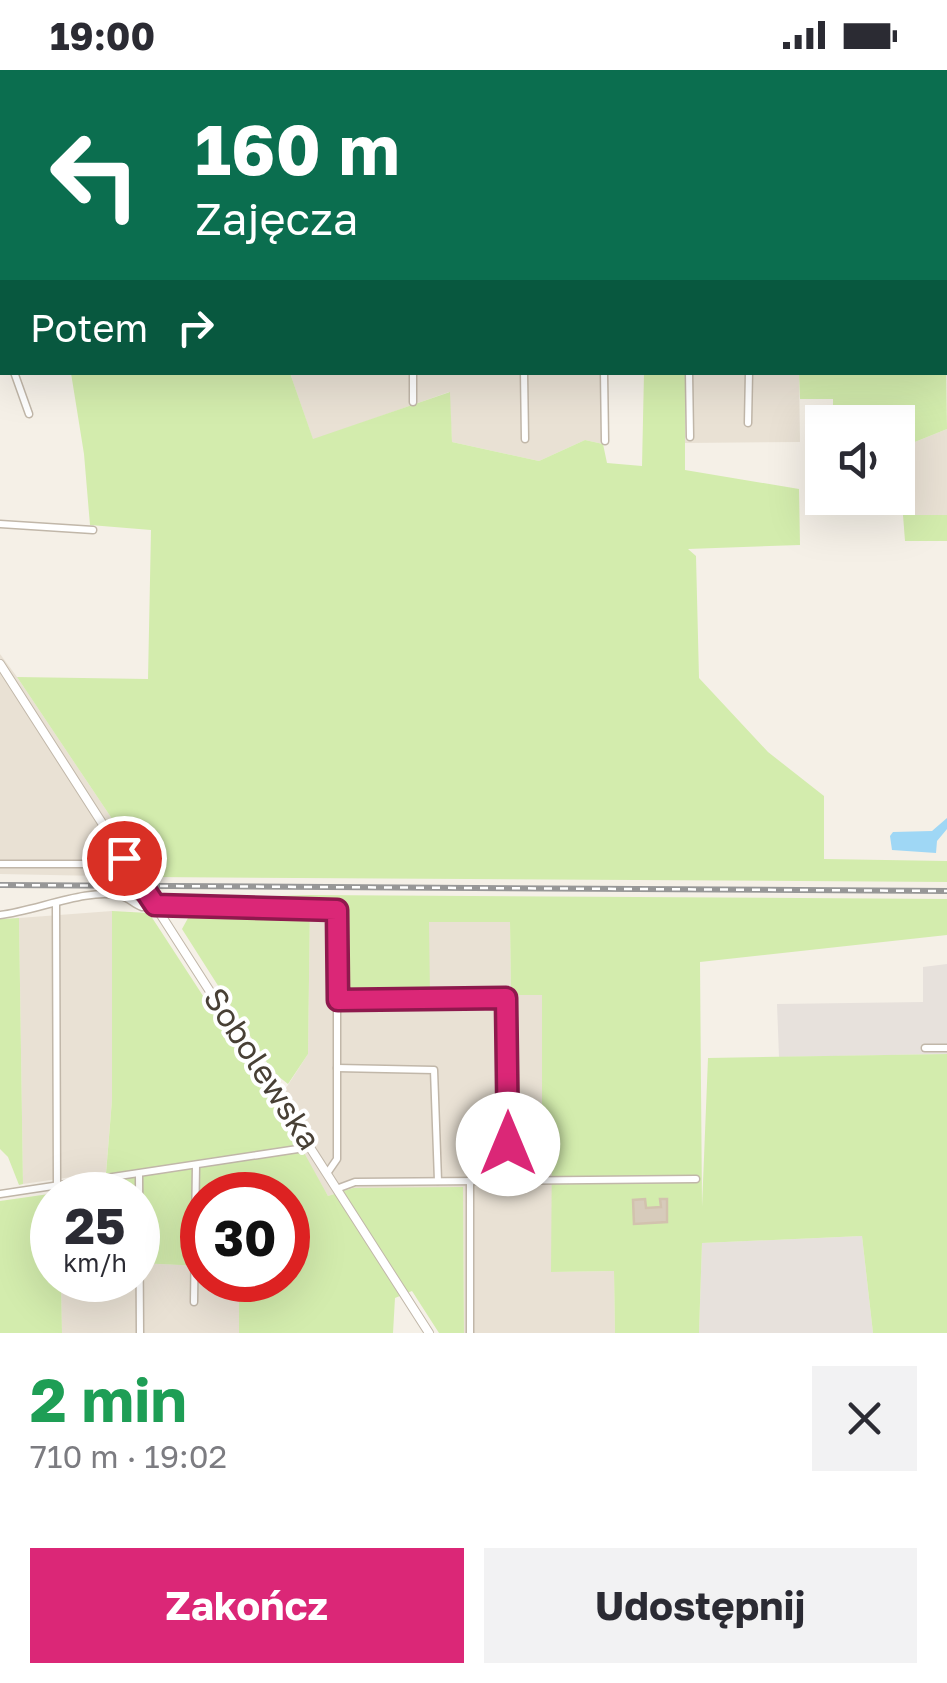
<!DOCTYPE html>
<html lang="pl">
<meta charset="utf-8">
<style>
:root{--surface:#fff;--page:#f2f2f3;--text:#2b2b33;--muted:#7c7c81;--accent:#db2777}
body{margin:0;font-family:"Golos Text",sans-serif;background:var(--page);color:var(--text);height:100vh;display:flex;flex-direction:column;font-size:38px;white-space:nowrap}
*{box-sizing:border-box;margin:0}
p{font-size:32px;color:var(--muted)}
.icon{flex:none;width:55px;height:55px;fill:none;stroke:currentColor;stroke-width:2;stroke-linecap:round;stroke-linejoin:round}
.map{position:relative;height:1263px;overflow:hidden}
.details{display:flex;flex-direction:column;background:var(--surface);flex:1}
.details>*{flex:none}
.top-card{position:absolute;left:0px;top:0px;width:948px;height:305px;box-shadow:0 10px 40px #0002;background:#0b6e4f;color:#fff;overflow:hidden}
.controls{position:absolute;left:805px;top:335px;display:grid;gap:20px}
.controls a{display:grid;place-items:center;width:110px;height:110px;border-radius:0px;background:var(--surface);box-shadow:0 10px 40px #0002;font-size:50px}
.speed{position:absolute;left:30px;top:1102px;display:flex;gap:20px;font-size:50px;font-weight:700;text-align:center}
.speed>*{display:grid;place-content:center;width:130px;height:130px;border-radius:50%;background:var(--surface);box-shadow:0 10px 40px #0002;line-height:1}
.speed small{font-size:25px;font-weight:400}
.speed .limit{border:15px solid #d22;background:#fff;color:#111}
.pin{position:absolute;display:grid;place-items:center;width:85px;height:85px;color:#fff;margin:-42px;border:5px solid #fff;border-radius:50%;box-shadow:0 2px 10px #0007}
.me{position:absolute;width:110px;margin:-55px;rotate:0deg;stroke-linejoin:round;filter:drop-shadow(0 0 8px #0008)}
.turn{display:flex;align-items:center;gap:35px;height:210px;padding:0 30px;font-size:45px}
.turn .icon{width:130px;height:130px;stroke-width:2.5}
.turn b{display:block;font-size:70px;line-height:85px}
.then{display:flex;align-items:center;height:95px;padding:0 30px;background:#0003;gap:20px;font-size:38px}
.round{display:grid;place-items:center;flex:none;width:105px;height:105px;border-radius:0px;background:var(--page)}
.head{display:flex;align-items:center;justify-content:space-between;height:170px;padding:0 30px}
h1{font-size:60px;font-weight:700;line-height:75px;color:#1e9e55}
.action{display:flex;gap:20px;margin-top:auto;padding:20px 30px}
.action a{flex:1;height:115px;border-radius:0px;background:var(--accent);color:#fff;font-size:40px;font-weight:700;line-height:115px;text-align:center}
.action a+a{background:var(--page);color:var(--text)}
.status{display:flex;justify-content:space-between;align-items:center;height:70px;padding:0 50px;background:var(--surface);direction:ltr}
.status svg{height:28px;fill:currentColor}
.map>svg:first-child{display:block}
.residential{fill:#e9e1d4}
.industrial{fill:#e7e1dc}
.green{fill:#d3ecad}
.water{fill:#9fd7f5}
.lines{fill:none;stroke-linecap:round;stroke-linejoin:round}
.stream{stroke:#9fd7f5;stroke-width:2.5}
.building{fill:#d7cbbb;stroke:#d2c2ae;stroke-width:2.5}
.minor-casing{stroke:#c1b7a9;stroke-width:9}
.tertiary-casing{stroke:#c1b7a9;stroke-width:10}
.minor{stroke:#fff;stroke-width:6}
.tertiary{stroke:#fff;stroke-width:8}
.rail-casing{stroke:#979797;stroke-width:6}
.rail{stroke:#fff;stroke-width:2.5;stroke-dasharray:8;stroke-linecap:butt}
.route-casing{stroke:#8e194d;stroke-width:25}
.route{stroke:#db2777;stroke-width:18}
.labels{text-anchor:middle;stroke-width:8;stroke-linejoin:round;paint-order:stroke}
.street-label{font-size:32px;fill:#484035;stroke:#fff}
</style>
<div class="status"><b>19:00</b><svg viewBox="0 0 49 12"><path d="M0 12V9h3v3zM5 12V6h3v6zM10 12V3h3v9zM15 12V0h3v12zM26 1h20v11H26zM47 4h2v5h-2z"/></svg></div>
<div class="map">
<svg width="947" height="1263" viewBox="0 0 947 1263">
<rect width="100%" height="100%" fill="#f5f0e7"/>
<!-- residential -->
<g class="residential">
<path d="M290,303H602L603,374L585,370L539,391L452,372L449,322L313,370Z"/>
<path d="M685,303H799L800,372L685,373Z"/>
<path d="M947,359V445H903L900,378Z"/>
<path d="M0,584L17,607L151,807L0,804Z"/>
<path d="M310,834L341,836L343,926L429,852H510L511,925H542V1071L552,1072V1202L614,1201L615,1263H464L463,1118H353L328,1126L275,1035L308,984Z"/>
<path d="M112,841V1030L106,1102L23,1114L19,848Z"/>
<path d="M138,1193L202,1196V1210H239V1263H62L61,1211L138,1210Z"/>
</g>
<!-- industrial -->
<g class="industrial">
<path d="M947,894V984L779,987L777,934L923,932V897Z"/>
<path d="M862,1166L873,1263H699L702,1173Z"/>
</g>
<!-- green -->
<g class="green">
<path d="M945,229L947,359L900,378L901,409H898V352H833V329H800L799,303L945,302Z"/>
<path d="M71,303H290L313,369L450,322L452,372L539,391L585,370L603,374L607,393L642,396L644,303H685V400L799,419L800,475L688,479L696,486L699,608L768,682L824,726V789L947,791V812L151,807L17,607L148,609L151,460L90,455L84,384Z"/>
<path d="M903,445H947V471H905Z"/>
<path d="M310,825L947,829V865L700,892L702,1137L708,988L947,984V1263H873L862,1166L702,1173L699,1263H615L614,1201L551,1202L552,1072H542V925H511L510,852H429L430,926H342L341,836L310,835L308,984L288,1014L273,1002L182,859L199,828Z"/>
<path d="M112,841L149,843L297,1070L328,1126L353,1118L463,1117L464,1263H439L412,1221L395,1228L393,1263H239V1210H288V1125H202V1196L138,1193V1125H52V1210H69L61,1212L62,1263H0V1131L105,1116L112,1030Z"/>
<path d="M19,848L23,1114L19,1115L8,1087L0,1079V849Z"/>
</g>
<!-- water -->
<path class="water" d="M947,748V759L937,771L936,783L892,780L890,766L893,762L932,761Z"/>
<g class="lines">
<!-- stream -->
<path class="stream" d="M567,0L571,2"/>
</g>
<!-- building -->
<path class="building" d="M645,1129L646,1138L661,1137L660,1129H667V1152L634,1154L633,1130Z"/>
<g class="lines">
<defs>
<g id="minor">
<path d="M945,194L947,284"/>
<path d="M0,207H2"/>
<path d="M0,262L2,269"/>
<path d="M14,302L29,344"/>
<path d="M413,302V332"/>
<path d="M524,302L525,369"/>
<path d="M604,302L605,371"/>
<path d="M689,302L690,367"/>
<path d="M748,353L749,302"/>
<path d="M0,454L93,460"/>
<path d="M0,794H94L124,788"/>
<path d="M56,835L57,1115"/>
<path d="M0,845C36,841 89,817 121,826C129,828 134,834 142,837L337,840V1089L328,1102"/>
<path d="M338,930L507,929L508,1110"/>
<path d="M925,978H947"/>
<path d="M337,998L434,1000L438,1111"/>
<path d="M139,1104L140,1263"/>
<path d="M339,1118L355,1112L696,1109"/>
<path d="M0,1124L311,1077"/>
<path d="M194,1232L196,1095"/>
<path d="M470,1263V1110"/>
</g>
<path id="tertiary" d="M0,594L429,1263"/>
</defs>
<!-- minor casing -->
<use href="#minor" class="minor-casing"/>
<!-- tertiary casing -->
<use href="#tertiary" class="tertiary-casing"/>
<!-- minor -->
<use href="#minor" class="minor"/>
<!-- tertiary -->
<use href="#tertiary" class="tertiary"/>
<defs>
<path id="rail" d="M0,815L947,821"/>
</defs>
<!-- rail casing -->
<use href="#rail" class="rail-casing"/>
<!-- rail -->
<use href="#rail" class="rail"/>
</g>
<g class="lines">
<defs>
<path id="route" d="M124,788L155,835L337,840L338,930L506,928L508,1074"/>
</defs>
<!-- route casing -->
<use href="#route" class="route-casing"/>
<!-- route -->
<use href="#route" class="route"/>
</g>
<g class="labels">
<!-- street labels -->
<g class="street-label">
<text transform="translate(262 999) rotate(57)" y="11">Sobolewska</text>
</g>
</g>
</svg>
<div class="controls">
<a><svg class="icon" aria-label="sound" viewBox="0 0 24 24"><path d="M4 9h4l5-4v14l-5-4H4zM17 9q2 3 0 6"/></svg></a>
</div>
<div class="speed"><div>25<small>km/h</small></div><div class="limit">30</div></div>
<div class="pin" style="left:124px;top:788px;background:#d93025"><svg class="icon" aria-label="arrive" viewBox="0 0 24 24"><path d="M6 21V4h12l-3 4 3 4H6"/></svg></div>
<svg class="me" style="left:508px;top:1074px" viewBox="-20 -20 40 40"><circle r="19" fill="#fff"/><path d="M0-13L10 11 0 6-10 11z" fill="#db2777"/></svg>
<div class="top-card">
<div class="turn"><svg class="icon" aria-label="left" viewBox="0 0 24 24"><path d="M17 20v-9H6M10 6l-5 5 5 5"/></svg><div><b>160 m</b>Zajęcza</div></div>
<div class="then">Potem<svg class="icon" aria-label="right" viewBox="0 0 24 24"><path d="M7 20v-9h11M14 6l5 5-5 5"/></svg></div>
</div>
</div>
<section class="details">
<div class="head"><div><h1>2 min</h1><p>710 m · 19:02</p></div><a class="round"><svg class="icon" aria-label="close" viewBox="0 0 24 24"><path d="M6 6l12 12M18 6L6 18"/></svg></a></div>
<div class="action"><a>Zakończ</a><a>Udostępnij</a></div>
</section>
